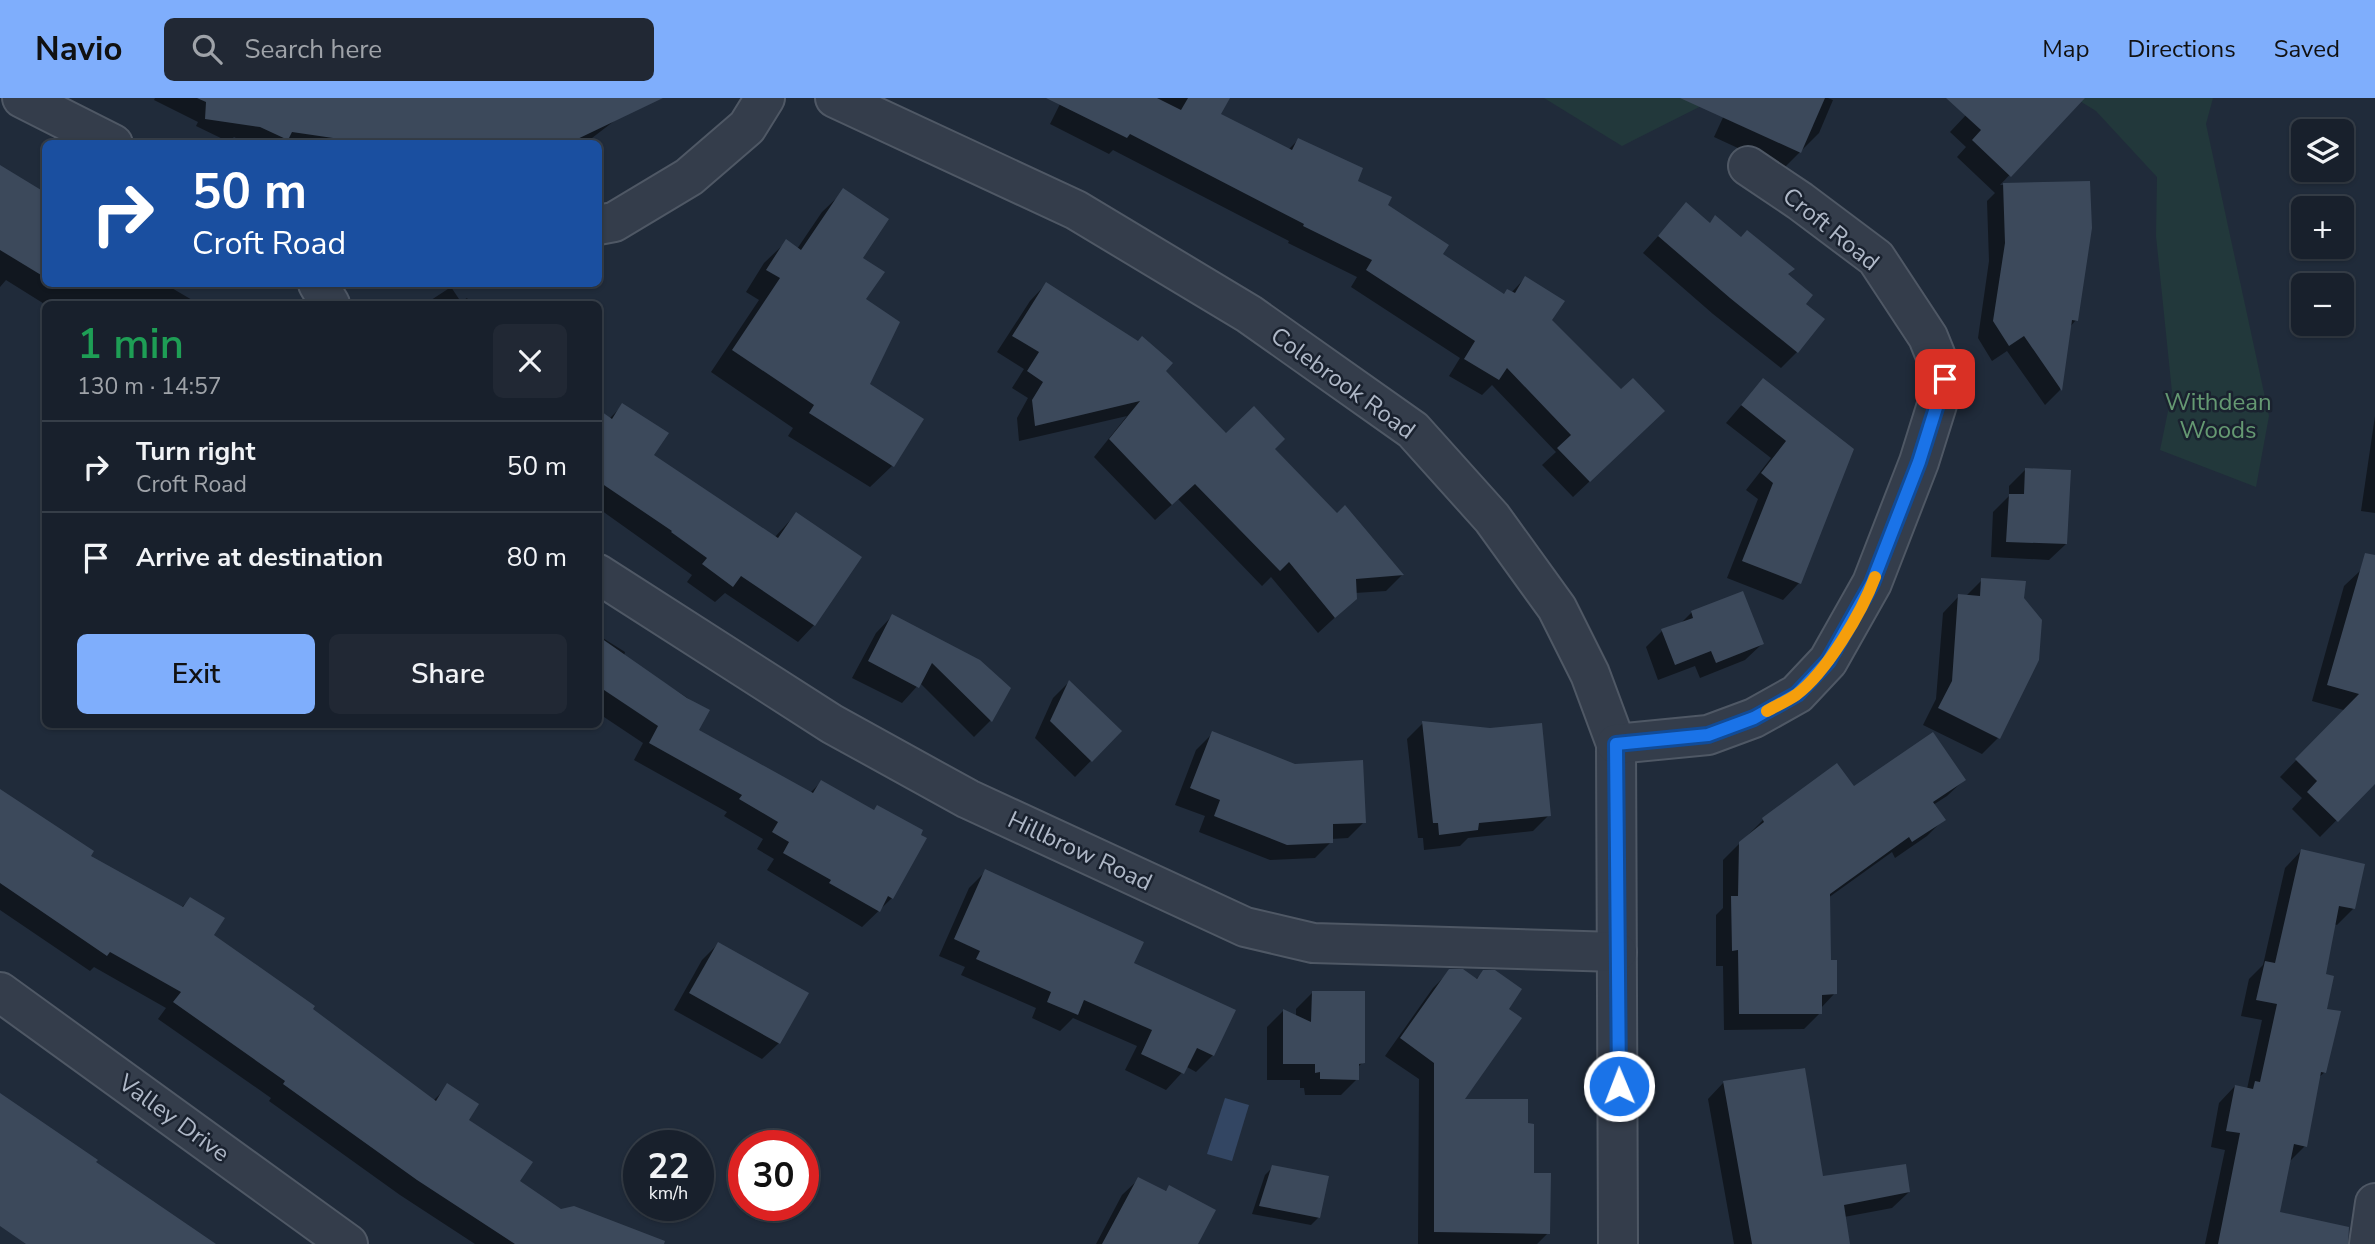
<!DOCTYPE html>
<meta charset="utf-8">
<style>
:root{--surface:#18202c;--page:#212834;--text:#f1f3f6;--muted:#9fa3a9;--line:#363e48;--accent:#7faefc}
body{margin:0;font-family:"Nunito Sans",sans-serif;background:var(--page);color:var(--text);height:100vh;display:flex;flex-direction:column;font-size:26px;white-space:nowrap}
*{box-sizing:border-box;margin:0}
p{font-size:23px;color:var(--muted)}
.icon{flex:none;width:38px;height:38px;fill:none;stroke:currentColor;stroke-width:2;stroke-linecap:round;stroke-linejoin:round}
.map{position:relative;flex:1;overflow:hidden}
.drawer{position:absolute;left:42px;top:203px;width:560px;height:427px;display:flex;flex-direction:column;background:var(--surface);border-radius:10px;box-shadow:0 2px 5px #0004,0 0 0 2px var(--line)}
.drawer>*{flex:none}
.top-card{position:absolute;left:42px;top:42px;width:560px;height:147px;border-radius:10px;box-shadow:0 2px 5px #0004,0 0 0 2px var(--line);background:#1a4fa0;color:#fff;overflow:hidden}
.fabs{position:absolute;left:2291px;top:21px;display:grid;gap:14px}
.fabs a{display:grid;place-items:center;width:63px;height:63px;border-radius:10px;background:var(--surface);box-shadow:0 2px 5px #0004,0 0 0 2px var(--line);font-size:35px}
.speed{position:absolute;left:623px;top:1032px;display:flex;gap:14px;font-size:35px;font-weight:700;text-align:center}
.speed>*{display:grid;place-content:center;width:91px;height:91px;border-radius:50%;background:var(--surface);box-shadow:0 2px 5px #0004,0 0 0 2px var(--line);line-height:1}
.speed small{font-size:18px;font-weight:400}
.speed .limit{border:10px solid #d22;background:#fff;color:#111}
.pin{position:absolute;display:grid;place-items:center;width:60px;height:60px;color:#fff;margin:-30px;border-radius:14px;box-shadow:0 4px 10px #0006}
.me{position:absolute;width:77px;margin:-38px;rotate:359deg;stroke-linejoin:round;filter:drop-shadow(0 0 5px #0008)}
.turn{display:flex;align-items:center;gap:24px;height:147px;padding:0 35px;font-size:32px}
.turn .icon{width:91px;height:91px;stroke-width:2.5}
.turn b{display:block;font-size:49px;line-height:60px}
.round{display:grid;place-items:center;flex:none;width:74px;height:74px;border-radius:10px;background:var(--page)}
.overview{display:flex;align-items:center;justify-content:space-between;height:119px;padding:0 35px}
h1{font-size:42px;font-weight:600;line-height:52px;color:#1e9e55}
.primary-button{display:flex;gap:14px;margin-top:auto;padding:14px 35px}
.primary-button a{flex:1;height:80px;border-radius:10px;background:var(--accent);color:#111;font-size:28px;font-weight:600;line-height:80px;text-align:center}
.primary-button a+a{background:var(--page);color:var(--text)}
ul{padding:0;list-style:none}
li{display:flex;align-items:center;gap:21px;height:91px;padding:0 35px;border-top:2px solid var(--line)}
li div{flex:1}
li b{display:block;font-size:26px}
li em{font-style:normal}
header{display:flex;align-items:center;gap:42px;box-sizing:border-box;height:98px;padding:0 35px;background:var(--accent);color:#111}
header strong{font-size:33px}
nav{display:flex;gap:38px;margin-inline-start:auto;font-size:24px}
.search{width:490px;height:63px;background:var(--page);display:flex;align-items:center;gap:18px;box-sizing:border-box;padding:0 24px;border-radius:10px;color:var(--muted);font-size:26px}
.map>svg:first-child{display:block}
.green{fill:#22383b}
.water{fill:#334663}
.shadow{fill:#0007}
.building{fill:#3c495b}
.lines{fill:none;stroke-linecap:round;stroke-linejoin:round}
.minor-casing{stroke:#4f5865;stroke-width:42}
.minor{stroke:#343d4b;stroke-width:38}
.route-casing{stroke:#114b97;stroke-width:18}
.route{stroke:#1a73e8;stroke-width:12}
.slow{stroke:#f59e0b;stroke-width:12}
.labels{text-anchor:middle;stroke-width:5;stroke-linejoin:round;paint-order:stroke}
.street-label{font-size:24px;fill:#afb8c7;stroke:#1a222f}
.park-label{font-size:24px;fill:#659972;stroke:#1a222f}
</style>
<header>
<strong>Navio</strong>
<div class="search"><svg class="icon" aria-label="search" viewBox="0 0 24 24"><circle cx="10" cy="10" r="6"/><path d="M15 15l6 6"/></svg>Search here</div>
<nav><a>Map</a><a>Directions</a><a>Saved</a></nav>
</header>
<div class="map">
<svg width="2375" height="1146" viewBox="0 0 2375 1146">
<rect width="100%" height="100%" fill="#202b3a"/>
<!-- green -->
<g class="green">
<path d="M1544,0H1711V3L1622,48Z"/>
<path d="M2075,0H2213L2206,26L2269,318L2256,389L2160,352L2172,294L2156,138L2157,79L2096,13Z"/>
</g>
<!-- water -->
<path class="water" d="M1225,1000L1249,1007L1232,1063L1207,1056Z"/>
<!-- shadow -->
<g class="shadow">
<path d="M155,0H644L592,40L581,46H247L234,39L229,44L196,28L198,24L154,2Z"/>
<path d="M1063,0H1228L1219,17L1288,52L1298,42L1386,108L1441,156L1503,198L1511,195L1525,180L1550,222L1646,330L1573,399L1542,367L1556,354L1492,287L1482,297L1449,278L1460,260L1351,189L1357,179L1288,145L1289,143L1113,52L1109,56L1050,26Z"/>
<path d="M1732,0H1828L1833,2L1819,35L1783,71L1714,39Z"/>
<path d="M1982,0H2056L2067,16L2000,87L2089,85L2076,222L2069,230L2060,292L2045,307L2007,253L1992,263L1978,240L1989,163L1987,103L1995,95L1957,59L1966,49L1950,34Z"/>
<path d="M0,70L40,94L43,91L46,93V186H172L170,189L199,206L46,207L6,182L0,189Z"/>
<path d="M844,93L861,160L867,287L892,368L870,389L788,338L793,330L711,274L759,202L746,194L764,165L786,144L797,151L822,114Z"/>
<path d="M1686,107L1709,126L1786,178L1804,206L1797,254L1781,270L1713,216L1643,155Z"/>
<path d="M1046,186L1164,273L1225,337L1273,351L1337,418L1402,477L1386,493L1355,495V501L1318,535L1271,479L1262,488L1178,401L1155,422L1094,359L1127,318L1019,343L1017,320L1028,300L1012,290L1024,271L997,254L1030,203Z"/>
<path d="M451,189L461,204L467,200L471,206H425Z"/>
<path d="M1763,282L1852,352L1799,485L1783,502L1727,480L1758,401L1746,392L1771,360L1726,325Z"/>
<path d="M623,307L651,358L774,440L796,416L814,527L798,544L725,495L715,504L687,484L692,477L598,410V314L609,321Z"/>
<path d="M2375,318V415L2361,413Z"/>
<path d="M2025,372L2066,446L2049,462L1991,459L1993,414L2009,398V388Z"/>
<path d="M2361,472L2375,475V621L2312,603L2344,488Z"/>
<path d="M1982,482L1998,640L1982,656L1923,627L1936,601L1943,515L1959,498L1965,499Z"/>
<path d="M1692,514L1762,546L1745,562L1700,580L1695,568L1658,582L1646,549L1662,533L1680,526Z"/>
<path d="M892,518L1009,590L990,623L974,639L920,585L902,605L852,580L876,535Z"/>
<path d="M598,537L625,554L624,558L707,613L697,632L810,695L821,684L873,713L877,709L892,800L862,829L767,772L774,761L757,751L763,741L724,718L727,714L634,662L643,645L598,615Z"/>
<path d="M1069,584L1120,633L1075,679L1035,640L1053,600Z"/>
<path d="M2337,620L2375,656V671L2371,687L2320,739L2292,711L2302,700L2280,679Z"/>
<path d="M1423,625L1549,717L1533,733L1468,740L1460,748L1424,752L1423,740H1418L1407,641Z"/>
<path d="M1213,635L1364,724L1348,740L1331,741V744L1315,760L1270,762L1199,734L1205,718L1175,707L1196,652Z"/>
<path d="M1964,682L1947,698L1933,707L1943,722L1927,738L1895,760L1892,754L1828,800L1829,864L1835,895L1820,911V915L1804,931L1724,932L1723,868H1716V817L1723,810V762L1763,722L1854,690Z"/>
<path d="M0,693L88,759L181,810L190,801L212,837L433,1003L448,988L467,1022L518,1083L561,1113L654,1146H475L400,1097L269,1003L271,1000L158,921L166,910L94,869L90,873L0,812Z"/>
<path d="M2301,753L2353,811L2337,827L2334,826L2324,877L2325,974L2318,980L2305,1048L2288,1065L2278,1116L2289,1146H2205L2225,1052L2211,1049L2219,1005L2235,988L2247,991L2262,922L2241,918L2249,881L2263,867L2285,770Z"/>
<path d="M985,774L1132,866L1233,913L1213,957L1196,974L1187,969L1166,992L1125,972L1137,948L1073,920L1060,933L1032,920L1036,910L961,877L965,869L939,858L969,790Z"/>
<path d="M718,846L779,945L762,961L674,912L702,862Z"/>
<path d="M1450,873L1475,882L1484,874L1506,911L1462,1002L1526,1027L1532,1076L1548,1135L1537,1146H1418L1419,981L1385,958L1433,890Z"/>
<path d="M1312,895L1363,964L1357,970V981L1341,997H1305L1304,990H1300V982H1267V929L1283,913L1296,919V911Z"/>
<path d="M1724,984L1822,1080L1909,1094L1892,1110L1844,1119L1848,1146H1734L1708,1001Z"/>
<path d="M1273,1069L1319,1119L1311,1127L1252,1116L1265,1077Z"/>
<path d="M1139,1081L1164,1094L1170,1089L1196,1146H1096L1122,1097Z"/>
</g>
<!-- building -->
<g class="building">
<path d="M197,0H663L567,46H374L292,34L288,42L260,29L205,21L206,4Z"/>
<path d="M1046,0H1157L1181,12L1188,0H1230L1221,16L1292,52L1298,40L1363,70L1358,83L1392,99L1388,107L1449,147L1443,156L1504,196L1507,191L1515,195L1525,178L1565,203L1552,222L1621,291L1633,280L1665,313L1590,384L1557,350L1571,337L1507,270L1499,282L1464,261L1475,243L1366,172L1372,162L1303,128L1304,126L1130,36L1127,40Z"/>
<path d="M1680,0H1825L1801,55Z"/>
<path d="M1946,0H2085L2011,79L1972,42L1981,32Z"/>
<path d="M0,67L46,95V180L0,152Z"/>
<path d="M2090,83L2092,130L2078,223L2072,222L2062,293L2024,238L2009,248L1993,223L2005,145L2003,85Z"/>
<path d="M843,90L889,121L863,160L885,174L866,201L900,224L870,286L924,321L894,369L809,315L814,307L732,252L780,180L766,172L786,141L801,152Z"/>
<path d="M1686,104L1710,125L1715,117L1741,139L1747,132L1795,171L1788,176L1813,197L1806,206L1825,221L1798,255L1730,200L1658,138Z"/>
<path d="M1046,184L1138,243L1142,238L1173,265L1166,273L1226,335L1254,308L1285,341L1275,351L1337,415L1345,407L1404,477L1356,481L1357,501L1335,520L1289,464L1280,473L1195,386L1172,407L1109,341L1140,303L1035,328L1032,302L1043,284L1027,273L1039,254L1012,238Z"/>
<path d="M1763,280L1854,351L1801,486L1742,463L1773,385L1761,375L1786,343L1741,307Z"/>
<path d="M622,305L669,335L654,357L778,440L796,414L862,459L815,528L741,478L733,489L702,466L707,460L671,434L672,433L598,383V311L612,321Z"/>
<path d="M2025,370L2071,372L2067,446L2006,444L2009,396H2024Z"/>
<path d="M2365,455L2375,457V686L2338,724L2307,694L2317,683L2295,661L2359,596L2327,587Z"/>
<path d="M1981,480L2026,483L2024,500L2042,522L2039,562L2000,641L1938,610L1952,583L1958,496L1980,498Z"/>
<path d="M1743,493L1764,546L1716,565L1711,553L1675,567L1661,531L1693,520L1691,513Z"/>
<path d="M892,516L980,562L1011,590L992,624L932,565L919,590L868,563Z"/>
<path d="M598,538L687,600L710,612L699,632L813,695L821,682L874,712L877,707L923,732L921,737L927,740L893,801L888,798L880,814L829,785L831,782L783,755L789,744L772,734L778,724L739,701L742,697L649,645L658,628L598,588Z"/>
<path d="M1069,582L1122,633L1092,664L1050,623Z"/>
<path d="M1422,623L1490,630L1542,625L1551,718L1479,725L1478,732L1439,737L1438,725H1433Z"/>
<path d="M1212,633L1295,666L1363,662L1366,725L1333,726V745L1287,747L1214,718L1220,702L1190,690Z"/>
<path d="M1933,634L1966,682L1933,704L1946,722L1912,744L1909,739L1830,796L1831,862H1837V896L1822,897V916H1739L1738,852L1732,853L1731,798H1738L1739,744L1764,724L1762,720L1837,665L1854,688Z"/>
<path d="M0,691L94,753L91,758L183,809L190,799L225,820L214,837L315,908L313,911L436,1003L447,985L479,1006L469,1022L533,1064L520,1083L561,1111L574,1108L665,1143L664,1146H515L417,1082L283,986L285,983L173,904L181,894L110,854L107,858L0,785Z"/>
<path d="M2301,751L2365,766L2355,811L2339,808L2326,876L2334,878L2327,911L2341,913L2326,975L2321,974L2307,1049L2294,1046L2280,1114L2349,1129L2348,1146H2218L2240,1035L2226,1033L2235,987L2253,991L2255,983L2260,984L2277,906L2256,902L2265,863L2275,865Z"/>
<path d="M985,771L1144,844L1134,865L1236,912L1214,958L1197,950L1184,976L1141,956L1152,932L1084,902L1078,917L1047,904L1051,894L976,861L980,853L954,841Z"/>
<path d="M718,844L809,895L780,946L689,895Z"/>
<path d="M1449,871H1463L1477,881L1483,872H1495L1522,891L1509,911L1522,920L1465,1001H1528V1025L1534,1026V1075H1551L1550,1136L1434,1134V965L1400,940Z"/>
<path d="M1312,893H1365V965L1359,966V982L1320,981V974L1315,975V966H1283V911L1311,924Z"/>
<path d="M1805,970L1823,1078L1906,1066L1910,1094L1844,1107L1850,1146H1752L1723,983Z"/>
<path d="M0,995L98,1062L96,1064L216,1146H26L0,1128Z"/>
<path d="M1272,1067L1329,1078L1320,1120L1259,1108Z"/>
<path d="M1138,1079L1166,1093L1169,1087L1216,1112L1198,1146H1102Z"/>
</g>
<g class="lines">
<defs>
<g id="minor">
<path d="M22,0L113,46"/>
<path d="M835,0L1076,112L1249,216L1413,332L1492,420L1557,510L1590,576L1616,646L1618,1146"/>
<path d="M598,127L614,124L689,79L747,29L765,0"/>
<path d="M318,186L330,206"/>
<path d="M598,476L832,626L968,701L1245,829L1313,845L1617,854"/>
<path d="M1616,646L1708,637L1754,620L1797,596L1828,563L1872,485L1919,364L1945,281L1928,239L1876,160L1800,103L1748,68"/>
<path d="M0,894L348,1146"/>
<path d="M2369,1146L2375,1105"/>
</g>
</defs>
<!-- minor casing -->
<use href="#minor" class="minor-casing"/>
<!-- minor -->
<use href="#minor" class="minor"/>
</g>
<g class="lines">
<defs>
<path id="route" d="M1619,988L1616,646L1708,637L1754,620L1797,596L1828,563L1872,485L1919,364L1945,281"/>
</defs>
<!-- route casing -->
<use href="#route" class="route-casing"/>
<!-- route -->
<use href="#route" class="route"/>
<!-- slow -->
<path class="slow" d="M1767,613C1776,608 1787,603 1796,597C1826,575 1862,514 1875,479"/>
</g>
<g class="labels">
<!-- street labels -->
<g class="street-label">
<text transform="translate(1831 131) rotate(39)" y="8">Croft Road</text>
<text transform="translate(1343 285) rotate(36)" y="8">Colebrook Road</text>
<text transform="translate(1080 753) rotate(25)" y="8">Hillbrow Road</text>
<text transform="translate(174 1020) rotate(36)" y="8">Valley Drive</text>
</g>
<!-- park labels -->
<g class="park-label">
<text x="2218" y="312">Withdean<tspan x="2218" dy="28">Woods</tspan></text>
</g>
</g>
</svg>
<div class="fabs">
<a><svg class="icon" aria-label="layers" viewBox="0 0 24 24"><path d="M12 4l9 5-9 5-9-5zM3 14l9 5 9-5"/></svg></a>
<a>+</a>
<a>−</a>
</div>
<div class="speed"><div>22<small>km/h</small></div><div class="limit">30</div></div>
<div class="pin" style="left:1945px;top:281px;background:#d93025"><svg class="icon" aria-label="arrive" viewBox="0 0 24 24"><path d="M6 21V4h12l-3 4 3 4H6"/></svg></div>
<svg class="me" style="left:1619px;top:988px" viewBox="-20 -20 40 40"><circle r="17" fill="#1a73e8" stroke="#fff" stroke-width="3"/><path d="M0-11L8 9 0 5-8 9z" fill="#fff"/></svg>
<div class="top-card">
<div class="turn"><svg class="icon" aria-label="right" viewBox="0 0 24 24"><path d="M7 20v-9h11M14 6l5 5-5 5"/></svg><div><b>50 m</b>Croft Road</div></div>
</div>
<section class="drawer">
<div class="overview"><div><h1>1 min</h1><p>130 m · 14:57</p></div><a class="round"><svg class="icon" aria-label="close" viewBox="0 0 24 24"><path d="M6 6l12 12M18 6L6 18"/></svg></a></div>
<ul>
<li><svg class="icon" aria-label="right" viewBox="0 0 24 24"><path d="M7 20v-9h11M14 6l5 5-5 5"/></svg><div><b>Turn right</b><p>Croft Road</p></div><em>50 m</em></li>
<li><svg class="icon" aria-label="arrive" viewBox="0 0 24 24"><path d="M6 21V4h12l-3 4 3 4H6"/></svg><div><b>Arrive at destination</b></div><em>80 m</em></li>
</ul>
<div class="primary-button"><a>Exit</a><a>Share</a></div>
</section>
</div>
